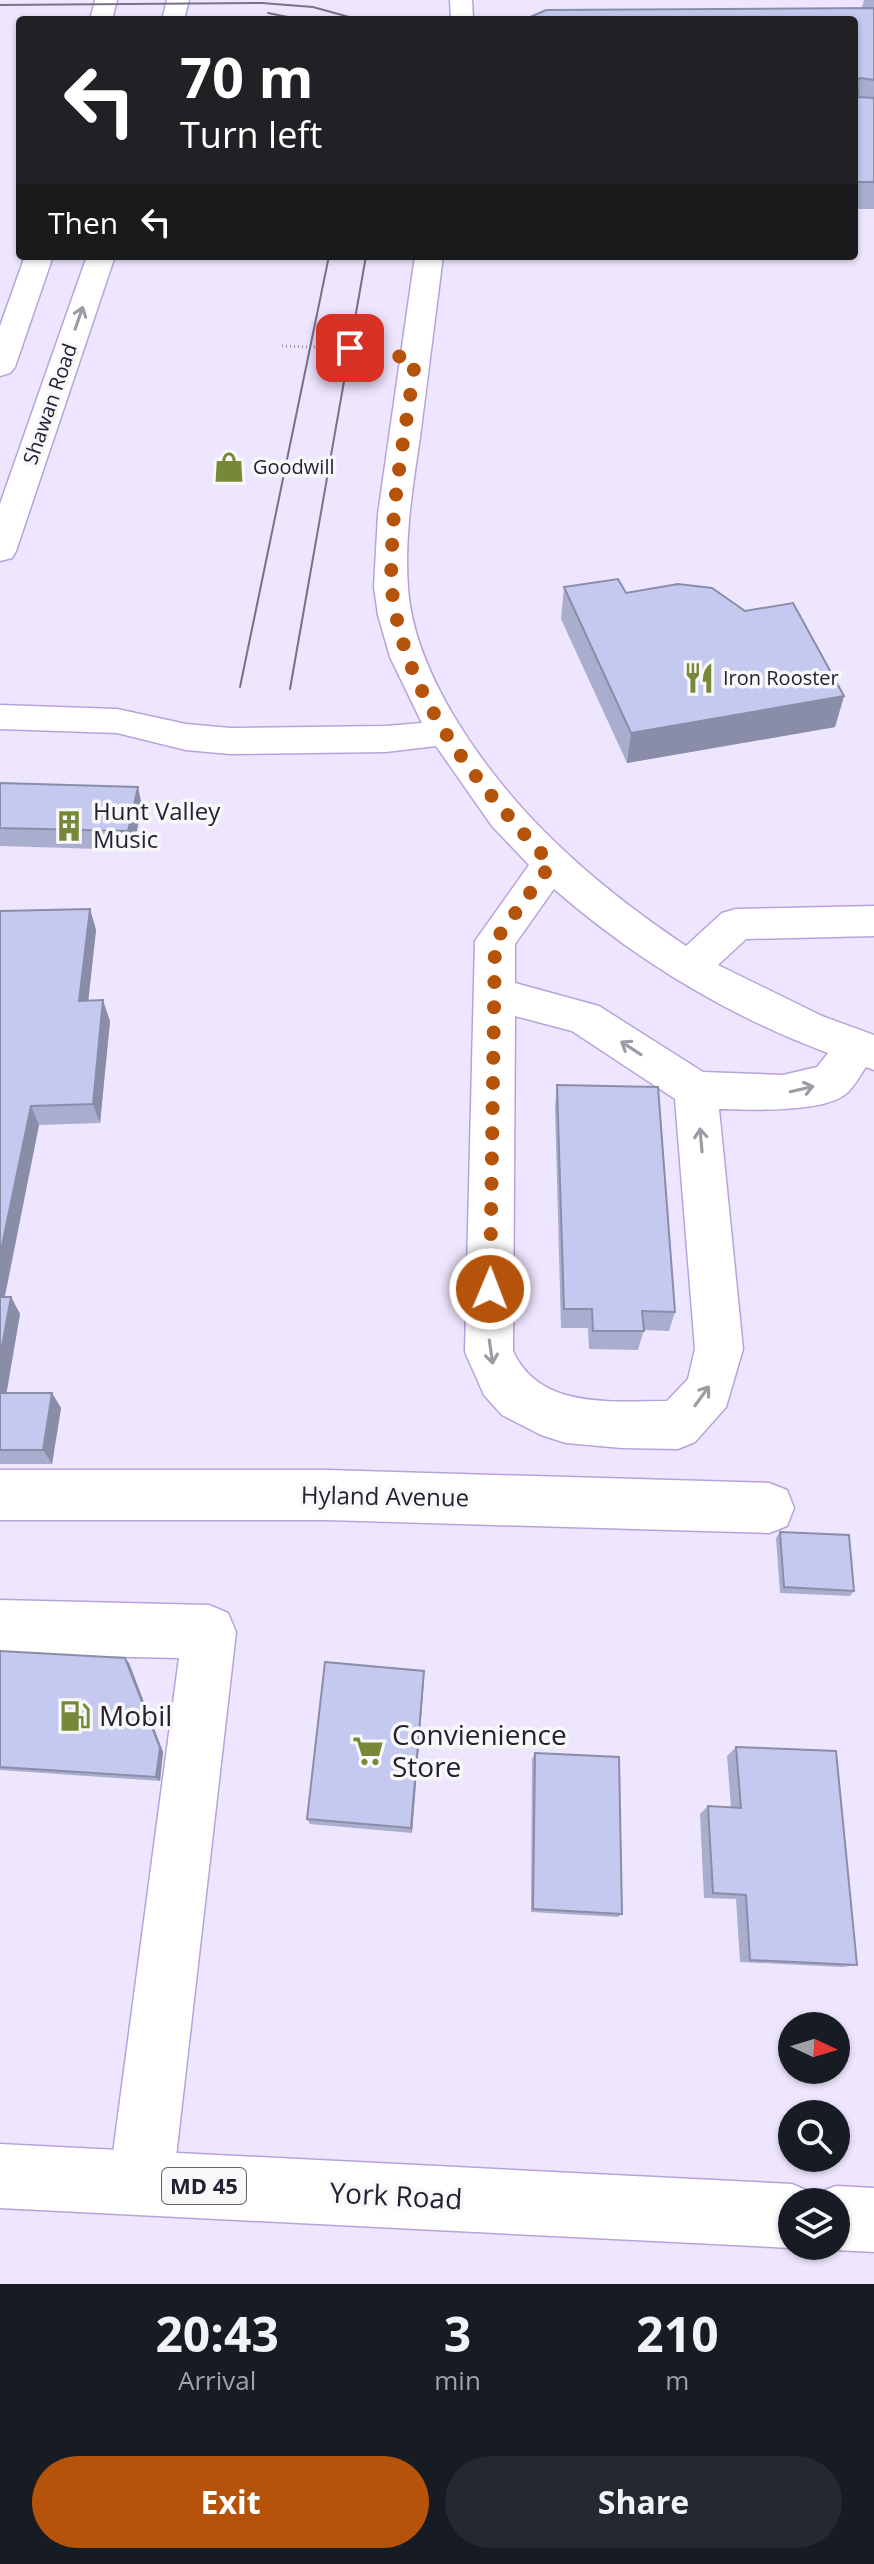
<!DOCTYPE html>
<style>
:root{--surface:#171b24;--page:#242831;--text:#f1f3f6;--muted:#9ea1a6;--accent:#b45309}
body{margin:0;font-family:"Open Sans",sans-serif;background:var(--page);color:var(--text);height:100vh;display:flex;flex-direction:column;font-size:30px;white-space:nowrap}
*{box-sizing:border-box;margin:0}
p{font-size:26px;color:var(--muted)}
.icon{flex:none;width:44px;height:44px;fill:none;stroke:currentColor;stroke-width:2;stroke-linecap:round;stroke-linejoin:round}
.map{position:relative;height:2284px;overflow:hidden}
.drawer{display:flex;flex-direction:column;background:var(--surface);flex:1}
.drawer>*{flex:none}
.hud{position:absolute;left:16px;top:16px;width:842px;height:244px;border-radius:8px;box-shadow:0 2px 6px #0004;background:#202124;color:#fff;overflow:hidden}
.needle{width:52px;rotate:94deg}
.tools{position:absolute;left:778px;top:2012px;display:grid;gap:16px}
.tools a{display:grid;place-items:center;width:72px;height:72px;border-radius:50%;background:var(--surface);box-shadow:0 2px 6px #0004;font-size:40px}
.pin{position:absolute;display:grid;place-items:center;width:68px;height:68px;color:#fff;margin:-34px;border-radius:16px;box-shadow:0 4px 12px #0006}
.me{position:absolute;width:88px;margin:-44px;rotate:1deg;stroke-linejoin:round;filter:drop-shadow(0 0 6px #0008)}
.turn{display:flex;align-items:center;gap:28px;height:168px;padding:0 32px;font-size:36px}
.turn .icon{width:104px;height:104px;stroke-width:2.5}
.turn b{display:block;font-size:56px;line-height:68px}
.then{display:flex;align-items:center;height:76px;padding:0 32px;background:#0003;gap:16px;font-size:30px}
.eta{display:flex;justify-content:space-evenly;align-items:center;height:136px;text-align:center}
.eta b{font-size:48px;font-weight:700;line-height:56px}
.action{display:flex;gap:16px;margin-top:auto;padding:16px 32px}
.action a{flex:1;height:92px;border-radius:48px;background:var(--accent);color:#fff;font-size:32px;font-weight:700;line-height:92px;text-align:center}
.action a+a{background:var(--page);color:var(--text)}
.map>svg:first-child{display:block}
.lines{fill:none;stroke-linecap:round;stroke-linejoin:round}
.minor-casing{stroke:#b7a3db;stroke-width:3}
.major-casing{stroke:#b7a3db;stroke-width:3}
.path{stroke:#9d96ad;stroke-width:3;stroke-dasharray:1 3;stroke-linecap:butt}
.minor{fill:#fff;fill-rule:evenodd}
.major{fill:#fff;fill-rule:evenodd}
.tram{stroke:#797188;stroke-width:2}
.wall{fill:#a9adce}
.shaded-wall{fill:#8a8da8}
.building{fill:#c5c9f0;stroke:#8a8da8;stroke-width:2}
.oneway{stroke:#9e9ba4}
.route{stroke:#b45309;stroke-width:14;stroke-dasharray:0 25.2}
.labels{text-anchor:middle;stroke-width:7;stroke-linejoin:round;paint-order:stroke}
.far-street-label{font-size:20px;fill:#272035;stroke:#f8f8f8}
.far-poi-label{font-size:20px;fill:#272035;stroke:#f8f8f8;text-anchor:start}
.shield{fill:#f8f8f8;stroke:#666170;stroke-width:2}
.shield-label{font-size:22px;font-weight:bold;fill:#272035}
.poi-label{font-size:24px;fill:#272035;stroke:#f8f8f8;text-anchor:start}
.street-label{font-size:24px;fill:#272035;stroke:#f8f8f8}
.near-poi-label{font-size:28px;fill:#272035;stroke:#f8f8f8;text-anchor:start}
.near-street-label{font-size:28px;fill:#272035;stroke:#f8f8f8}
</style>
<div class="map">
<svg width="874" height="2284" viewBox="0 0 874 2284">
<rect width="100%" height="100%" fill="#eee6fe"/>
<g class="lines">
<defs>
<g id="minor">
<path d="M450,0H472L473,20H451Z"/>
<path d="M415,256H443C435,316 428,377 420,437C413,486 404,537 408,588C411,632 430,675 452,713C510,811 592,883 686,946L722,913L736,909L874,906V936L746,939L718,965L822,1016L874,1035V1070L866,1067C860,1075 855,1086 847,1093C826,1113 748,1110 719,1109L743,1349L726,1407L695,1442L678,1449L622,1448L566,1443L541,1435L502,1415L484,1395L465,1352L475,941L529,865L492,826L436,746L386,752L230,754L186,750L117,733L0,729V705L117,709L186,724L230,728L386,726L422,723L390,657L378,615L374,587L378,514ZM554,889C636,960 726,1015 828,1053L817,1067L783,1075L703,1072L599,1006L515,983V944ZM515,1016L572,1031L675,1099L695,1349L688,1379L667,1401C612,1401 540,1410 513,1351Z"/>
<path d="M0,1470H327L769,1483L787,1490L794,1508L787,1526L769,1533L327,1520H0Z"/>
<path d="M0,1600L209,1605L228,1613L236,1632L173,2183L164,2206L141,2215L118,2206L109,2183L179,1658L0,1654Z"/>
</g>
<g id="major">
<path d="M95,0H117L112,20H90Z"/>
<path d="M167,0H189L184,20H162Z"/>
<path d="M25,256H53L15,367L10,373L0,376V326Z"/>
<path d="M87,256H115L16,551L12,558L0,561V504Z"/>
<path d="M0,2144L792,2184L815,2194L836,2186L874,2188V2252L836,2250L826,2246H836V2202H792V2246H797L792,2248L0,2208Z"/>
</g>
</defs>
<!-- minor casing -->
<use href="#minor" class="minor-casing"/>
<!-- major casing -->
<use href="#major" class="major-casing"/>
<!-- path -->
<g class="path">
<path d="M282,346L373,349"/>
<path d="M323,347L330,315"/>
</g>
<!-- minor -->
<use href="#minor" class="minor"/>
<!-- major -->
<use href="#major" class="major"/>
<!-- tram -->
<g class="tram">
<path d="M0,5L262,3L313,7L360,20"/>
<path d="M268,13L303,20"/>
<path d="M240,687L329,256"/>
<path d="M290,689L366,256"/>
</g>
</g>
<!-- wall -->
<g class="wall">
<path d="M864,0H874V209H854V20L862,8Z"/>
<path d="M564,587L626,593L844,696L835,727L627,763L561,619Z"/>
<path d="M0,783L142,806L133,850L0,846Z"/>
<path d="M90,909L96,930L88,1001L110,1021L100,1123L39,1125L5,1297H11L20,1314L6,1393H52L61,1408L52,1464H0V911Z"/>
<path d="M557,1085L675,1312L669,1331L644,1330L638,1350L589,1349L588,1328H561L555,1108Z"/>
<path d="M780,1532L854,1591L850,1596L780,1593L776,1538Z"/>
<path d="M0,1651L129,1663L163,1752L160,1781L0,1770Z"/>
<path d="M424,1679L412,1833L310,1824L307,1819Z"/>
<path d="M736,1747L857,1965L843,1967L740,1962L736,1899L704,1898L700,1814L708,1806L731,1807L727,1756Z"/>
<path d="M535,1753L622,1914L618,1917L531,1912L532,1759Z"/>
</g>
<!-- shaded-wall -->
<g class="shaded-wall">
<path d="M844,696L835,727L627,763L631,733Z"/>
<path d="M138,787L142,806L133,850L128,831Z"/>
<path d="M90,909L96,930L86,1022L79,1001Z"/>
<path d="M103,1000L110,1021L100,1123L93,1104Z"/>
<path d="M31,1106L39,1125L1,1314L0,1312V1255Z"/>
<path d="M11,1297L20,1314L4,1408L0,1403V1357Z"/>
<path d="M52,1393L61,1408L52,1464L43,1450Z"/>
<path d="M125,1658L129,1663L163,1752L160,1781L156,1777Z"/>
<path d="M424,1671V1679L412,1833L411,1828Z"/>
</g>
<!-- building -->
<g class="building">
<path d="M874,8V80L860,78L857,81L858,97L874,98V182H854V20H529L528,18L546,10Z"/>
<path d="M618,579L626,593L678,584L712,588L745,611L793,603L844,696L631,733L564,587Z"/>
<path d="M0,783L138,787L128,831L0,828Z"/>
<path d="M90,909L79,1001L103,1000L93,1104L31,1106L0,1255V911Z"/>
<path d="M557,1085L658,1087L675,1312L642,1311L644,1331H593L592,1309H564Z"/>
<path d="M0,1297H11L0,1357Z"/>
<path d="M0,1393H52L43,1450H0Z"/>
<path d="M780,1532L849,1535L854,1591L784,1587Z"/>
<path d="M0,1651L125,1658L160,1748L156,1777L0,1767Z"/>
<path d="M325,1662L424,1671L411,1828L307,1819Z"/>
<path d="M736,1747L836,1751L857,1965L750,1960L746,1895L713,1893L708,1806L741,1808Z"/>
<path d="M535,1753L619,1757L622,1914L533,1909Z"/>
</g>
<!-- one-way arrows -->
<defs><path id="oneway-shaft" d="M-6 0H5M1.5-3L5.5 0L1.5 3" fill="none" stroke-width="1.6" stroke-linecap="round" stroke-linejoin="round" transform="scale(2)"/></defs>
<g class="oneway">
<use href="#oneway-shaft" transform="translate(79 318) rotate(-71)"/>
<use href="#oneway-shaft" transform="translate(631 1048) rotate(-147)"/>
<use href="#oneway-shaft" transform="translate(802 1089) rotate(-13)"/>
<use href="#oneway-shaft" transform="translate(701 1140) rotate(-95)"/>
<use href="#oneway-shaft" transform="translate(491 1352) rotate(82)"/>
<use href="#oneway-shaft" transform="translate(702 1396) rotate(-54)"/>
</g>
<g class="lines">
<!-- route -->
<path class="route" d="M350,348L374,349L415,361C407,423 394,485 392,548C392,562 390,577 392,591C406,703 479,784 551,864L495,941L490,1289"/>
</g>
<!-- icons -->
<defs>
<symbol id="shop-bare" viewBox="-9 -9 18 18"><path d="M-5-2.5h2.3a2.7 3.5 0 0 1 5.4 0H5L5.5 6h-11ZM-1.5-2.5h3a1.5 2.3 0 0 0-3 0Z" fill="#778939" stroke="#f8f8f8" stroke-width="2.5" paint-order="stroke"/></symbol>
<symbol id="restaurant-bare" viewBox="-9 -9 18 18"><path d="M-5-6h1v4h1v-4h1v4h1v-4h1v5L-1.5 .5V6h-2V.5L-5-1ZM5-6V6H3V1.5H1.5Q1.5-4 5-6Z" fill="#778939" stroke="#f8f8f8" stroke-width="2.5" paint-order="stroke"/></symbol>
<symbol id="building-bare" viewBox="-9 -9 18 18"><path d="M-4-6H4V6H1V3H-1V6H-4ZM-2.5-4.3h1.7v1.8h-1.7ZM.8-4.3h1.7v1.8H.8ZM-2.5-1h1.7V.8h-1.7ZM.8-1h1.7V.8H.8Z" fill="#778939" stroke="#f8f8f8" stroke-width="2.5" paint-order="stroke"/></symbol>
<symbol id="fuel-bare" viewBox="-9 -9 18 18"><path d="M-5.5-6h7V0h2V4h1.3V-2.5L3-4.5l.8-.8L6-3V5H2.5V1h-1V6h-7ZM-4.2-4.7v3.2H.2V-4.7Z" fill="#778939" stroke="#f8f8f8" stroke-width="2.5" paint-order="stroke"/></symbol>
<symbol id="supermarket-bare" viewBox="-9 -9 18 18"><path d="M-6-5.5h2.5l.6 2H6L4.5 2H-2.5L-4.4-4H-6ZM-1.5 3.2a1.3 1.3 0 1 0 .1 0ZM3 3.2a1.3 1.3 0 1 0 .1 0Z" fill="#778939" stroke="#f8f8f8" stroke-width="2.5" paint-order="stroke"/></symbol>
</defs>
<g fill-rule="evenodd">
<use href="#shop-bare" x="207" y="445" width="44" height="44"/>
<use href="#restaurant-bare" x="677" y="656" width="44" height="44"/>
<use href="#building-bare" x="47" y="804" width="44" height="44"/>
<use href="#fuel-bare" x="53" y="1694" width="44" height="44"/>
<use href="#supermarket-bare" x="346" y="1729" width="44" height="44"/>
</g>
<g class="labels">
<!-- far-street labels -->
<g class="far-street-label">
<text transform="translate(50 404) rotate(-71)" y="7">Shawan Road</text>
</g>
<!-- far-poi labels -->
<g class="far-poi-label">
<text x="253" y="474">Goodwill</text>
<text x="723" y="685">Iron Rooster</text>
</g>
<!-- shield labels -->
<rect class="shield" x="162" y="2168" width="84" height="36" rx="6"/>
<g class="shield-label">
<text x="204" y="2194">MD 45</text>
</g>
<!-- poi labels -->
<g class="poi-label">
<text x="93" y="820">Hunt Valley<tspan x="93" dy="28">Music</tspan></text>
</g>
<!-- street labels -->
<g class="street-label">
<text transform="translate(385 1497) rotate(1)" y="8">Hyland Avenue</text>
</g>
<!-- near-poi labels -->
<g class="near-poi-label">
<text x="99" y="1726">Mobil</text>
<text x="392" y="1745">Convienience<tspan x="392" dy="32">Store</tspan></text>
</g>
<!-- near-street labels -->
<g class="near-street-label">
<text transform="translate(396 2196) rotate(3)" y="10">York Road</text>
</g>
</g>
</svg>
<div class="tools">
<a><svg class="needle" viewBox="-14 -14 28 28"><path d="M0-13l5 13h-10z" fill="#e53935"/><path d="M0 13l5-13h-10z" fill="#9ea1a6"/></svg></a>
<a><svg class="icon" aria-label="search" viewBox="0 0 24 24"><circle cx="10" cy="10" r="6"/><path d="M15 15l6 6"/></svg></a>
<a><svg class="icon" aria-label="layers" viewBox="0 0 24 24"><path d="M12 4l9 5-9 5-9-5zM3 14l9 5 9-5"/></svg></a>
</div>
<div class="pin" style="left:350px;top:348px;background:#d93025"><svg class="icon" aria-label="arrive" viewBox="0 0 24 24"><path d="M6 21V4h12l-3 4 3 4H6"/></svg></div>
<svg class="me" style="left:490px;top:1289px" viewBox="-20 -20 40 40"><circle r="17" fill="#b45309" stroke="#fff" stroke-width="3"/><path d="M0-11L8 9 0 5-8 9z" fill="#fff"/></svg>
<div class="hud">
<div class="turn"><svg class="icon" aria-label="left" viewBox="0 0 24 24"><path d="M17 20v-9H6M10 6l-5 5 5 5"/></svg><div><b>70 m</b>Turn left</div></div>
<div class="then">Then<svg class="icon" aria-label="left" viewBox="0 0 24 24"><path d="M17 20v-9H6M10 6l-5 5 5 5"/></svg></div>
</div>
</div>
<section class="drawer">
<div class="eta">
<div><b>20:43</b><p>Arrival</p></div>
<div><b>3</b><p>min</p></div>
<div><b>210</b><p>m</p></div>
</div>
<div class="action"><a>Exit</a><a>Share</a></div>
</section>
